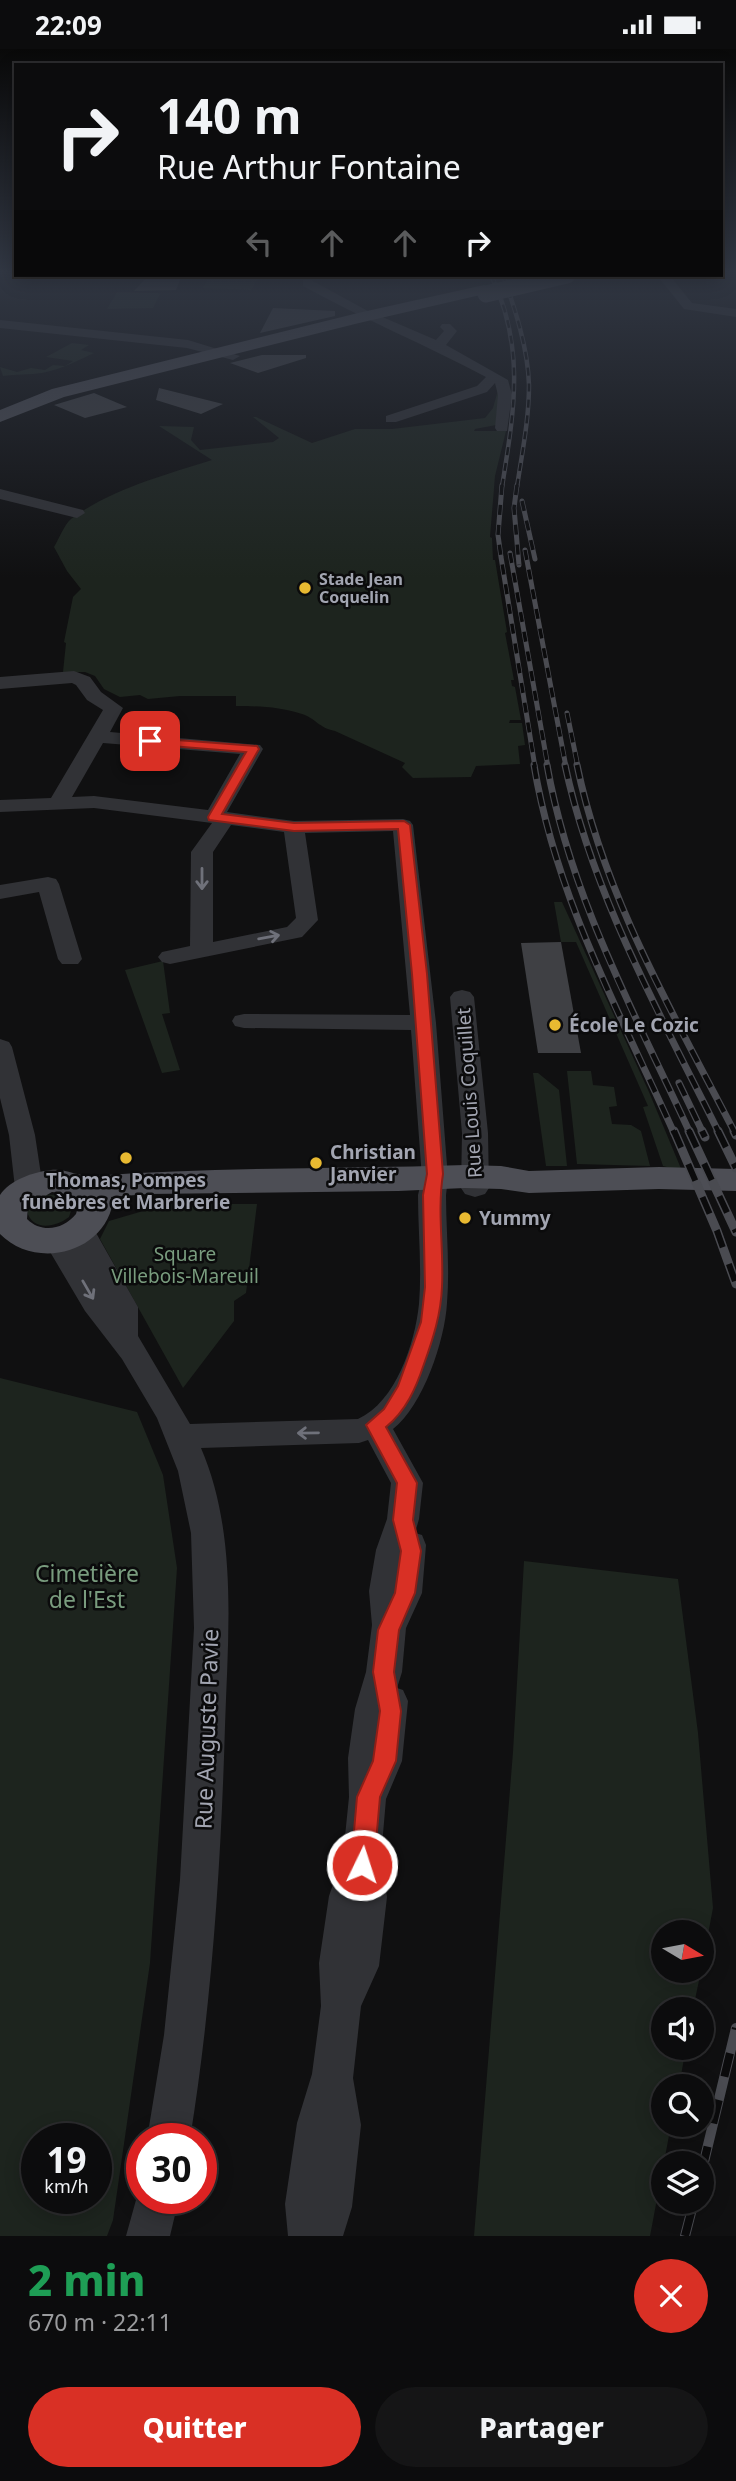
<!DOCTYPE html>
<html lang="fr">
<meta charset="utf-8">
<style>
:root{--surface:#0c0c0d;--page:#151516;--text:#f1f3f6;--muted:#9a9b9d;--line:#2c2c2e;--accent:#d93025}
body{margin:0;font-family:"Noto Sans",sans-serif;background:var(--page);color:var(--text);height:100vh;display:flex;flex-direction:column;font-size:26px;white-space:nowrap}
*{box-sizing:border-box;margin:0}
p{font-size:23px;color:var(--muted)}
.icon{flex:none;width:38px;height:38px;fill:none;stroke:currentColor;stroke-width:2;stroke-linecap:round;stroke-linejoin:round}
.map{position:relative;height:2187px;overflow:hidden}
.sheet{display:flex;flex-direction:column;background:var(--surface);flex:1}
.sheet>*{flex:none}
.hud{position:absolute;left:14px;top:14px;width:709px;height:214px;border-radius:0px;box-shadow:0 4px 18px #0003,0 0 0 2px var(--line);background:#0c0c0d;color:var(--text);overflow:hidden}
.needle{width:46px;rotate:100deg}
.buttons{position:absolute;left:651px;top:1871px;display:grid;gap:14px}
.buttons a{display:grid;place-items:center;width:63px;height:63px;border-radius:50%;background:var(--surface);box-shadow:0 4px 18px #0003,0 0 0 2px var(--line);font-size:35px}
.speed{position:absolute;left:21px;top:2074px;display:flex;gap:14px;font-size:35px;font-weight:700;text-align:center}
.speed>*{display:grid;place-content:center;width:91px;height:91px;border-radius:50%;background:var(--surface);box-shadow:0 4px 18px #0003,0 0 0 2px var(--line);line-height:1}
.speed small{font-size:18px;font-weight:400}
.speed .limit{border:10px solid #d22;background:#fff;color:#111}
.pin{position:absolute;display:grid;place-items:center;width:60px;height:60px;color:#fff;margin:-30px;border-radius:14px;box-shadow:0 4px 10px #0006}
.me{position:absolute;width:77px;margin:-38px;rotate:4deg;stroke-linejoin:round;filter:drop-shadow(0 0 5px #0008)}
.turn{display:flex;align-items:center;gap:24px;height:147px;padding:0 28px;font-size:32px}
.turn .icon{width:91px;height:91px;stroke-width:2.5}
.turn b{display:block;font-size:49px;line-height:60px}
.lanes{display:flex;align-items:center;height:66px;padding:0 28px;background:#0003;justify-content:center;gap:35px;direction:ltr}
.lanes .off{opacity:.35}
.round{display:grid;place-items:center;flex:none;width:74px;height:74px;border-radius:37px;background:var(--page)}
.summary{display:flex;align-items:center;justify-content:space-between;height:119px;padding:0 28px}
h1{font-size:42px;font-weight:800;line-height:52px;color:#1e9e55}
.button{display:flex;gap:14px;margin-top:auto;padding:14px 28px}
.button a{flex:1;height:80px;border-radius:42px;background:var(--accent);color:#fff;font-size:28px;font-weight:800;line-height:80px;text-align:center}
.button a+a{background:var(--page);color:var(--text)}
.status{display:flex;justify-content:space-between;align-items:center;height:49px;padding:0 35px;background:var(--surface);direction:ltr}
.status svg{height:19px;fill:currentColor}
.map>svg:first-child{display:block}
.green{fill:#1d241e;fill-rule:evenodd}
.building{fill:#3f4044}
.lines{fill:none;stroke-linecap:round;stroke-linejoin:round}
.minor{fill:#313236;fill-rule:evenodd}
.major{fill:#4d4e55;fill-rule:evenodd}
.rail-far4-casing{stroke:#4a4b51;stroke-width:4.5}
.rail-far3-casing{stroke:#4a4b51;stroke-width:5}
.rail-far2-casing{stroke:#4a4b51;stroke-width:7}
.rail-far1-casing{stroke:#4a4b51;stroke-width:9}
.rail-casing{stroke:#4a4b51;stroke-width:10}
.rail-far4{stroke:#0b0b0c;stroke-width:2.5;stroke-dasharray:8;stroke-linecap:butt}
.rail-far3{stroke:#0b0b0c;stroke-width:3.5;stroke-dasharray:10;stroke-linecap:butt}
.rail-far2{stroke:#0b0b0c;stroke-width:4.5;stroke-dasharray:14;stroke-linecap:butt}
.rail-far1{stroke:#0b0b0c;stroke-width:6;stroke-dasharray:18;stroke-linecap:butt}
.rail{stroke:#0b0b0c;stroke-width:8;stroke-dasharray:24;stroke-linecap:butt}
.major-bridge{stroke:#4d4e55;stroke-width:17}
.oneway{stroke:#6f717a}
.route{fill:#d93025;stroke:#8d1f18;stroke-width:2}
.poi-dot{fill:#e8b931;stroke:#0b0b0c;stroke-width:2.5}
.labels{text-anchor:middle;stroke-width:5;stroke-linejoin:round;paint-order:stroke}
.far-poi-label{font-size:16px;font-weight:bold;fill:#a2a5b1;stroke:#0b0b0c;text-anchor:start}
.poi-label{font-size:19px;font-weight:bold;fill:#a2a5b1;stroke:#0b0b0c;text-anchor:start}
.street-label{font-size:19px;fill:#a2a5b1;stroke:#0b0b0c}
.park-label{font-size:19px;fill:#799c7e;stroke:#0b0b0c}
.near-park-label{font-size:23px;fill:#799c7e;stroke:#0b0b0c}
.near-street-label{font-size:23px;fill:#a2a5b1;stroke:#0b0b0c}
</style>
<div class="status"><b>22:09</b><svg viewBox="0 0 49 12"><path d="M0 12V9h3v3zM5 12V6h3v6zM10 12V3h3v9zM15 12V0h3v12zM26 1h20v11H26zM47 4h2v5h-2z"/></svg></div>
<div class="map">
<svg width="736" height="2187" viewBox="0 0 736 2187">
<rect width="100%" height="100%" fill="#101011"/>
<!-- green -->
<g class="green">
<path d="M210,226H260L251,241L203,239Z"/>
<path d="M117,243L158,244L160,245L153,259H157L107,260Z"/>
<path d="M72,294L89,296L81,301L94,304C78,311 66,319 42,324C30,326 16,325 3,327L0,318L17,323L31,319L45,321L53,316L65,317L73,312L46,308Z"/>
<path d="M498,341L500,352L496,376L475,380L474,382H506L495,427L490,488L492,489L493,511H495L507,583L505,584L514,631H511L512,637L515,638L521,671H510L509,674H522L525,696L518,697L520,715L476,717L471,728L413,729L402,718L405,714L335,682C319,679 315,669 302,665C281,658 258,657 236,657V647H180L148,650L140,646L120,648L104,640L95,627L85,623H63L66,594L64,593L73,548L81,540L67,522L54,498C59,490 64,476 71,470C111,440 165,426 212,411L159,377L194,378L191,391L200,401L273,393L279,389L253,368H256L312,394L355,380H392L485,369L493,359Z"/>
<path d="M554,853H562L649,1043L682,1122L663,1117L643,1058L648,1057L576,893H561Z"/>
<path d="M163,912L170,964L162,965L180,1021L162,1024L125,921Z"/>
<path d="M567,1022H591L593,1036L614,1038L617,1057L609,1058L612,1075L631,1076L641,1082L650,1117L577,1115Z"/>
<path d="M533,1024H538L559,1041L567,1117H546Z"/>
<path d="M46,1146C57,1145 66,1146 73,1156L69,1168C56,1178 32,1183 27,1162L31,1154Z"/>
<path d="M167,1155H257L246,1244L234,1252V1272L183,1339L100,1190L109,1172Z"/>
<path d="M0,1329L137,1363L163,1426L177,1519L150,1914L113,2171L107,2187H0ZM37,2090H96V2149H37Z"/>
<path d="M524,1512L678,1530L698,1684L713,1859L702,1917V1883H663V1922H701L693,1960H663V1998L686,1999L679,2037H663V2076H671L650,2187H474L513,1703Z"/>
</g>
<!-- building -->
<g class="building">
<path d="M149,226H182L176,241L134,242Z"/>
<path d="M273,259L335,262V267L260,284Z"/>
<path d="M262,306H306V309L258,324L230,314Z"/>
<path d="M159,339L223,355L201,365L156,351Z"/>
<path d="M94,344L127,358L85,369L54,356Z"/>
<path d="M561,893L581,1004H538L521,894Z"/>
</g>
<g class="lines">
<!-- minor -->
<g class="minor">
<path d="M662,227H670L692,254L736,260V268L684,260L660,230Z"/>
<path d="M303,231H311L366,261L436,291L444,282L440,278L442,275H450L457,282L446,296L508,331L512,346L507,382H497L495,379L498,346L495,334L487,343L396,373H386V367L477,337L486,328C426,296 363,270 303,237Z"/>
<path d="M0,271L188,291L240,307L233,311L187,299L0,279Z"/>
<path d="M0,440L83,461L85,464L77,469L0,450Z"/>
<path d="M74,622L90,628L101,643L123,659L110,683L260,696L263,700L227,763L294,772L403,770L410,772L413,776L436,974L448,1129L446,1146C446,1181 450,1218 447,1254C445,1291 423,1357 393,1380L423,1434L419,1470L415,1484L422,1486L426,1496L422,1544L406,1579L402,1623L397,1639L403,1641L408,1652L402,1712L386,1750L381,1808L387,1848L379,1917L361,1957L353,2029L361,2076L352,2158L343,2187H288L285,2155L297,2074L312,2025L321,1957L319,1914L329,1847L343,1807L349,1748L348,1709L355,1660L366,1623L372,1576L369,1542L376,1501L387,1470L391,1434L368,1391L359,1394L201,1399C238,1485 228,1585 225,1677C221,1815 212,1953 190,2090H147L164,1986L180,1831L194,1579L191,1484L178,1422L157,1369L122,1310L85,1262L43,1191L47,1184L57,1181L67,1184L75,1196L67,1182L71,1175L81,1172L91,1175L138,1258V1287L190,1375L358,1370C396,1353 415,1294 419,1255C422,1219 418,1182 418,1146L422,1129L411,981L244,979L235,977L232,972L235,967L244,965L410,966L393,782L305,784L318,871L302,888L170,915L162,913L158,908L162,903L190,897L191,803L212,774L94,759L0,763V751L51,749L103,661L87,651L76,636L72,634L0,640V628ZM103,694L240,705L208,761L94,747L72,748ZM231,776L284,783L296,869L287,878L213,893V803Z"/>
<path d="M48,828L56,830L59,835L82,910L78,915H62L58,910L39,843L0,850V836Z"/>
<path d="M462,941L470,943L474,948L488,1084L489,1139L485,1145L475,1148L465,1145L461,1139L462,1084L450,948L454,943Z"/>
<path d="M0,990L9,993L12,998L35,1086L43,1139L39,1145L29,1148L19,1145L15,1139L9,1086L0,1049Z"/>
<path d="M141,2133L142,2149H179L170,2187H126Z"/>
</g>
<!-- major -->
<g class="major">
<path d="M484,236L489,238L492,241L489,244L359,274L64,348L0,373V361L52,340L358,264Z"/>
<path d="M465,1116L501,1117L529,1122L659,1118L736,1120V1142L659,1140L529,1144L501,1140L465,1139L398,1142L148,1145L111,1148L113,1153C104,1205 35,1221 0,1185V1146C10,1131 33,1123 51,1121C65,1119 79,1128 93,1127C216,1118 341,1120 465,1116ZM52,1143C63,1144 71,1145 79,1154L76,1165C64,1180 42,1185 27,1170L28,1157Z"/>
</g>
<defs>
<g id="rail-far4">
<path d="M491,226C526,299 514,362 502,438"/>
<path d="M503,226C515,260 528,299 529,336C529,371 522,404 517,438"/>
</g>
<g id="rail-far3">
<path d="M502,436L498,486L501,508L535,718"/>
<path d="M517,436L514,459L519,516"/>
<path d="M522,452L535,510"/>
<path d="M525,501L566,718"/>
<path d="M510,504L548,718"/>
<path d="M567,664L578,718"/>
</g>
<g id="rail-far2">
<path d="M534,716C556,849 620,964 674,1084"/>
<path d="M547,716C570,847 635,965 690,1084"/>
<path d="M565,716C593,847 660,965 719,1084"/>
<path d="M577,716C604,848 674,966 735,1084"/>
<path d="M679,1034L703,1084"/>
</g>
<g id="rail-far1">
<path d="M674,1082L717,1182L736,1235"/>
<path d="M689,1082L736,1183"/>
<path d="M702,1082L705,1088"/>
<path d="M718,1082L736,1119"/>
<path d="M734,1082L736,1086"/>
</g>
<g id="rail">
<path d="M702,2121L736,1979"/>
<path d="M685,2187L694,2152"/>
</g>
</defs>
<!-- rail-far4 casing -->
<use href="#rail-far4" class="rail-far4-casing"/>
<!-- rail-far3 casing -->
<use href="#rail-far3" class="rail-far3-casing"/>
<!-- rail-far2 casing -->
<use href="#rail-far2" class="rail-far2-casing"/>
<!-- rail-far1 casing -->
<use href="#rail-far1" class="rail-far1-casing"/>
<!-- rail casing -->
<use href="#rail" class="rail-casing"/>
<!-- rail-far4 -->
<use href="#rail-far4" class="rail-far4"/>
<!-- rail-far3 -->
<use href="#rail-far3" class="rail-far3"/>
<!-- rail-far2 -->
<use href="#rail-far2" class="rail-far2"/>
<!-- rail-far1 -->
<use href="#rail-far1" class="rail-far1"/>
<!-- rail -->
<use href="#rail" class="rail"/>
<!-- major-bridge -->
<path class="major-bridge" d="M486,245L567,226"/>
</g>
<!-- one-way arrows -->
<defs><path id="oneway-shaft" d="M-6 0H5M1.5-3L5.5 0L1.5 3" fill="none" stroke-width="1.6" stroke-linecap="round" stroke-linejoin="round" transform="scale(1.75)"/></defs>
<g class="oneway">
<use href="#oneway-shaft" transform="translate(202 830) rotate(90)"/>
<use href="#oneway-shaft" transform="translate(269 888) rotate(-10)"/>
<use href="#oneway-shaft" transform="translate(88 1241) rotate(60)"/>
<use href="#oneway-shaft" transform="translate(308 1384) rotate(179)"/>
</g>
<!-- sky -->
<linearGradient id="sky" x2="0" y2="1"><stop stop-color="#090909"/><stop offset="0.42" stop-color="#313743"/><stop offset="1" stop-color="#313743" stop-opacity="0"/></linearGradient>
<rect width="736" height="529" fill="url(#sky)"/>
<!-- route -->
<path class="route" d="M150,689L257,697L259,700L222,765L294,774L404,772L410,776L427,925L443,1125C437,1163 444,1200 442,1238C441,1265 433,1290 424,1315C416,1339 406,1362 386,1378L417,1434L413,1471L421,1502L415,1544L399,1581L394,1623L401,1662L396,1712L380,1748L374,1816L371,1824L362,1827L354,1824L351,1816L357,1748L373,1712L380,1662L373,1623L378,1581L395,1544L401,1502L393,1471L397,1434L366,1376L384,1360L398,1337L421,1273L425,1238L423,1146L427,1125L412,925L398,780L294,782L209,771L208,768L246,703L146,695V690Z"/>
<!-- markers -->
<g class="poi-dot">
<circle cx="305" cy="539" r="7"/>
<circle cx="555" cy="976" r="7"/>
<circle cx="126" cy="1109" r="7"/>
<circle cx="316" cy="1114" r="7"/>
<circle cx="465" cy="1169" r="7"/>
</g>
<g class="labels">
<!-- far-poi labels -->
<g class="far-poi-label">
<text x="319" y="536">Stade Jean<tspan x="319" dy="18">Coquelin</tspan></text>
</g>
<!-- poi labels -->
<g class="poi-label">
<text x="569" y="983">École Le Cozic</text>
<text x="330" y="1110">Christian<tspan x="330" dy="22">Janvier</tspan></text>
<text x="126" y="1138" text-anchor="middle">Thomas, Pompes<tspan x="126" dy="22">funèbres et Marbrerie</tspan></text>
<text x="479" y="1176">Yummy</text>
</g>
<!-- street labels -->
<g class="street-label">
<text transform="translate(469 1044) rotate(-94)" y="7">Rue Louis Coquillet</text>
</g>
<!-- park labels -->
<g class="park-label">
<text x="185" y="1212">Square<tspan x="185" dy="22">Villebois-Mareuil</tspan></text>
</g>
<!-- near-park labels -->
<g class="near-park-label">
<text x="87" y="1533">Cimetière<tspan x="87" dy="26">de l'Est</tspan></text>
</g>
<!-- near-street labels -->
<g class="near-street-label">
<text transform="translate(207 1680) rotate(-88)" y="8">Rue Auguste Pavie</text>
</g>
</g>
</svg>
<div class="buttons">
<a><svg class="needle" viewBox="-14 -14 28 28"><path d="M0-13l5 13h-10z" fill="#e53935"/><path d="M0 13l5-13h-10z" fill="#9a9b9d"/></svg></a>
<a><svg class="icon" aria-label="sound" viewBox="0 0 24 24"><path d="M4 9h4l5-4v14l-5-4H4zM17 9q2 3 0 6"/></svg></a>
<a><svg class="icon" aria-label="search" viewBox="0 0 24 24"><circle cx="10" cy="10" r="6"/><path d="M15 15l6 6"/></svg></a>
<a><svg class="icon" aria-label="layers" viewBox="0 0 24 24"><path d="M12 4l9 5-9 5-9-5zM3 14l9 5 9-5"/></svg></a>
</div>
<div class="speed"><div>19<small>km/h</small></div><div class="limit">30</div></div>
<div class="pin" style="left:150px;top:692px;background:#d93025"><svg class="icon" aria-label="arrive" viewBox="0 0 24 24"><path d="M6 21V4h12l-3 4 3 4H6"/></svg></div>
<svg class="me" style="left:362px;top:1816px" viewBox="-20 -20 40 40"><circle r="17" fill="#d93025" stroke="#fff" stroke-width="3"/><path d="M0-11L8 9 0 5-8 9z" fill="#fff"/></svg>
<div class="hud">
<div class="turn"><svg class="icon" aria-label="right" viewBox="0 0 24 24"><path d="M7 20v-9h11M14 6l5 5-5 5"/></svg><div><b>140 m</b>Rue Arthur Fontaine</div></div>
<div class="lanes"><svg class="icon off" aria-label="left" viewBox="0 0 24 24"><path d="M17 20v-9H6M10 6l-5 5 5 5"/></svg><svg class="icon off" aria-label="ahead" viewBox="0 0 24 24"><path d="M12 20V5M6 11l6-6 6 6"/></svg><svg class="icon off" aria-label="ahead" viewBox="0 0 24 24"><path d="M12 20V5M6 11l6-6 6 6"/></svg><svg class="icon" aria-label="right" viewBox="0 0 24 24"><path d="M7 20v-9h11M14 6l5 5-5 5"/></svg></div>
</div>
</div>
<section class="sheet">
<div class="summary"><div><h1>2 min</h1><p>670 m · 22:11</p></div><a class="round" style="background:#d93025;color:#fff"><svg class="icon" aria-label="close" viewBox="0 0 24 24"><path d="M6 6l12 12M18 6L6 18"/></svg></a></div>
<div class="button"><a>Quitter</a><a>Partager</a></div>
</section>
